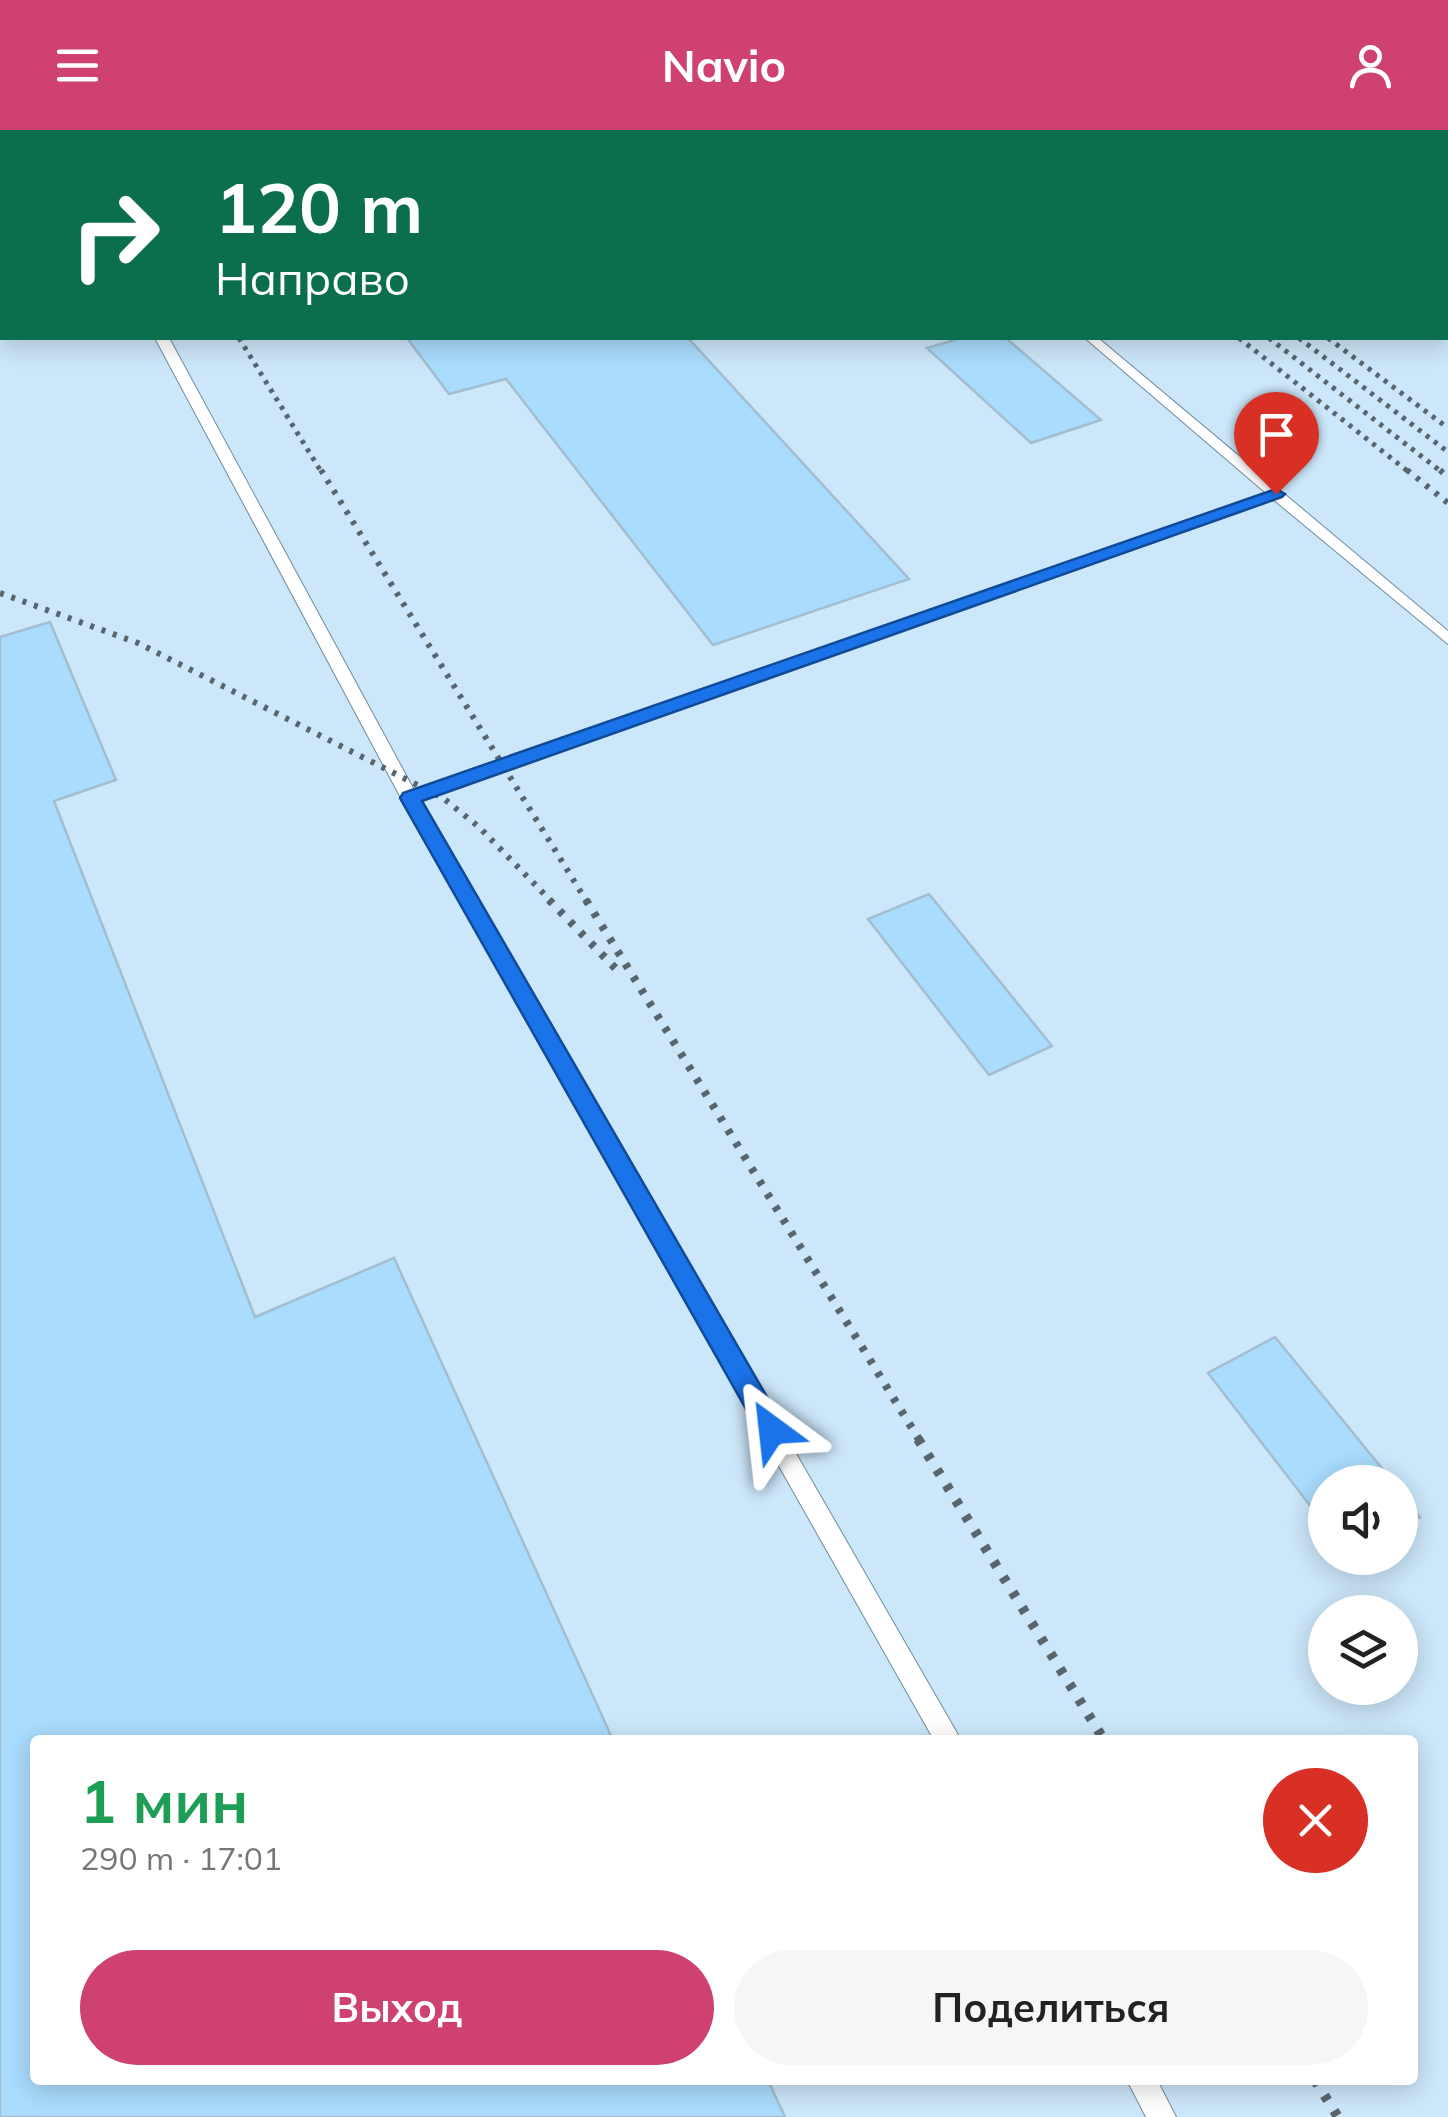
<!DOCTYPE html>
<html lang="ru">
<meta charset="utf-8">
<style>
:root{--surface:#fff;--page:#f6f6f6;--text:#222;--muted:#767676;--accent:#ce4170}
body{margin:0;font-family:Mulish,sans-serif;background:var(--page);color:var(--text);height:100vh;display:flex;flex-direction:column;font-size:38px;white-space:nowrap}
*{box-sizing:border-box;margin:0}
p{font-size:32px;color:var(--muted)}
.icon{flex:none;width:55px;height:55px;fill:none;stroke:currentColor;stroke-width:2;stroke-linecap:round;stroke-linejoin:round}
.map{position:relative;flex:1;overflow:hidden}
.side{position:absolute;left:30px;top:1605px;width:1388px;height:350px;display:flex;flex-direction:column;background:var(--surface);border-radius:10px;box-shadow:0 5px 25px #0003}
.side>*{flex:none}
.hud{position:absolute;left:0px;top:0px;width:1450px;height:210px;box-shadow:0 5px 25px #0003;background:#0b6e4f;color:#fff;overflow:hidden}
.tools{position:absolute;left:1308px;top:1335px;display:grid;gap:20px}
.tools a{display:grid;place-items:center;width:110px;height:110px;border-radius:50%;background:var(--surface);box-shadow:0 5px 25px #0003;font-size:50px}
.pin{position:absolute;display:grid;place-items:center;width:85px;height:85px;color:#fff;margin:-102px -42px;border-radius:50% 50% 50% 0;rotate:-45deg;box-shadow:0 0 10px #0007}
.pin .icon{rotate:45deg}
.me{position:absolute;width:110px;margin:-55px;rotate:330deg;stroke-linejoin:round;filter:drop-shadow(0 0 8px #0008)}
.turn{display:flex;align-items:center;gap:35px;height:210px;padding:0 50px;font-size:45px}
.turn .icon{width:130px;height:130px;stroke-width:2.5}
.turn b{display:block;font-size:70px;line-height:85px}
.round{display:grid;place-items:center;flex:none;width:105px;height:105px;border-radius:52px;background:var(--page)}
.overview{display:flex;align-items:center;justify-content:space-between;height:170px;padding:0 50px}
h1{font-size:60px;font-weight:700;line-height:75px;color:#1e9e55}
.cta{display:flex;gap:20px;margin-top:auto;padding:20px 50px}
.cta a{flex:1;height:115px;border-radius:60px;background:var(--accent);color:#fff;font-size:40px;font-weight:700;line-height:115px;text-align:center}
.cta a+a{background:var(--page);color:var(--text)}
header{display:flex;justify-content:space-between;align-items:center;height:130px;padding:0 50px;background:var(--accent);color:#fff;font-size:45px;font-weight:700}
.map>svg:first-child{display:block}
.built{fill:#cce7fa;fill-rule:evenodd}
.building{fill:#aadcfd;stroke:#a3bed0;stroke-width:2.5}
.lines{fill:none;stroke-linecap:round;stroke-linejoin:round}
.lane-casing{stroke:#728b9c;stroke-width:2}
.lane{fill:#fff;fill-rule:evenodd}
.rail-far3{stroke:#59656d;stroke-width:5;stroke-dasharray:4 6;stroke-linecap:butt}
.rail-far2{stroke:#59656d;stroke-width:6;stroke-dasharray:4 8;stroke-linecap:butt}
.rail-far1{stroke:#59656d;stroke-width:8;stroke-dasharray:5 10;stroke-linecap:butt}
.rail{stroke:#59656d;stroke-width:10;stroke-dasharray:6 12;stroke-linecap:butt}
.route{fill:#1a73e8;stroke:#114b97;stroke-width:2.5}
</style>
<header><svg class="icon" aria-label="menu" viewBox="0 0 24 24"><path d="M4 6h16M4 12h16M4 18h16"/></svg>Navio<svg class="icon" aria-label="person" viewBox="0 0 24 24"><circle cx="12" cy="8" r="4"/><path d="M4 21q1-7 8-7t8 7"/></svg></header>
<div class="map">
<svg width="1448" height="1987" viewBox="0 0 1448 1987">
<rect width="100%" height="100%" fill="#e0f0fb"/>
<!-- built -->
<path class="built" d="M0,0H1448V1987H0ZM2,2H1448V208H2ZM1325,1352H1400V1428H1325ZM1325,1482H1400V1558H1325ZM35,1610H1412V1950H35Z"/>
<!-- building -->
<g class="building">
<path d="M336,0H496L498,2H338Z"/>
<path d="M407,208H688L909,449L713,515L506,249L449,264Z"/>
<path d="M961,208H1006L1101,290L1031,313L927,218Z"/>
<path d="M50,492L116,650L54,671L255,1187L394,1128L613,1610H35V1950H768L785,1987H0V507Z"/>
<path d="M929,764L1052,916L989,945L868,789Z"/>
<path d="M1275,1207L1393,1352H1325V1395L1208,1243Z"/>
<path d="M1400,1362L1420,1387L1400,1398Z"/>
</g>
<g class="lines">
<defs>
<g id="lane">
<path d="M45,0H57L58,2H47Z"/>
<path d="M838,0H851L853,2H840Z"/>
<path d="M155,208H169L414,660L1266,363L1085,208H1098L1448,501V514L1274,370L420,671L961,1610H934L401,668Z"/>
<path d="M1127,1950H1157L1176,1987H1146Z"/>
</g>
</defs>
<!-- lane casing -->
<use href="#lane" class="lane-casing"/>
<!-- lane -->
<use href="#lane" class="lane"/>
<!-- rail-far3 -->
<g class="rail-far3">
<path d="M191,0L197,2"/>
<path d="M1283,0L1287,2"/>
<path d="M239,208L322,343"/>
<path d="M1239,208L1410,343"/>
<path d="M1269,208L1443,343"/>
<path d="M1299,208L1448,322"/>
<path d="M1328,208L1448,298"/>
</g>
<!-- rail-far2 -->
<g class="rail-far2">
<path d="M321,340L587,772"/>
<path d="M1407,340L1448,373"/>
<path d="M1440,340L1448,347"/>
<path d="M0,463L138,513L443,668L479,697L552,772"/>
</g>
<!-- rail-far1 -->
<g class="rail-far1">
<path d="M549,770L616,839"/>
<path d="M586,770L920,1311"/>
</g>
<!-- rail -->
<g class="rail">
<path d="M918,1309L1104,1610"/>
<path d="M1315,1950L1338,1987"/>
</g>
</g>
<!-- route -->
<path class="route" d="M1276,359L1285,364L1282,367L422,671L781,1291L785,1300L781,1309L772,1312L763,1309L400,668L403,663Z"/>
</svg>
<div class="tools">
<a><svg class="icon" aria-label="sound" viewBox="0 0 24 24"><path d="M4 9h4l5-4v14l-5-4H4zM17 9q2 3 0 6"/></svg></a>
<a><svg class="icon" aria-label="layers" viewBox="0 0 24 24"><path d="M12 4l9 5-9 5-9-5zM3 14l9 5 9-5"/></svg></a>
</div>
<div class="pin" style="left:1276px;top:364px;background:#d93025"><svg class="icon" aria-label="arrive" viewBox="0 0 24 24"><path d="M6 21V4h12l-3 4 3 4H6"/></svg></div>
<svg class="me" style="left:772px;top:1300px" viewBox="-20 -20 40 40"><path d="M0-17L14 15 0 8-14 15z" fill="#1a73e8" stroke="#fff" stroke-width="4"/></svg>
<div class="hud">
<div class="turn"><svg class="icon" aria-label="right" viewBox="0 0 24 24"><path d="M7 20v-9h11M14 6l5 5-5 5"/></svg><div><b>120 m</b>Направо</div></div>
</div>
<section class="side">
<div class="overview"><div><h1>1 мин</h1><p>290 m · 17:01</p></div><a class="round" style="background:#d93025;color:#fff"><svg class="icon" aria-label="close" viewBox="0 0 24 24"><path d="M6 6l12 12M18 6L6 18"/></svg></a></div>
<div class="cta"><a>Выход</a><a>Поделиться</a></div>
</section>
</div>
